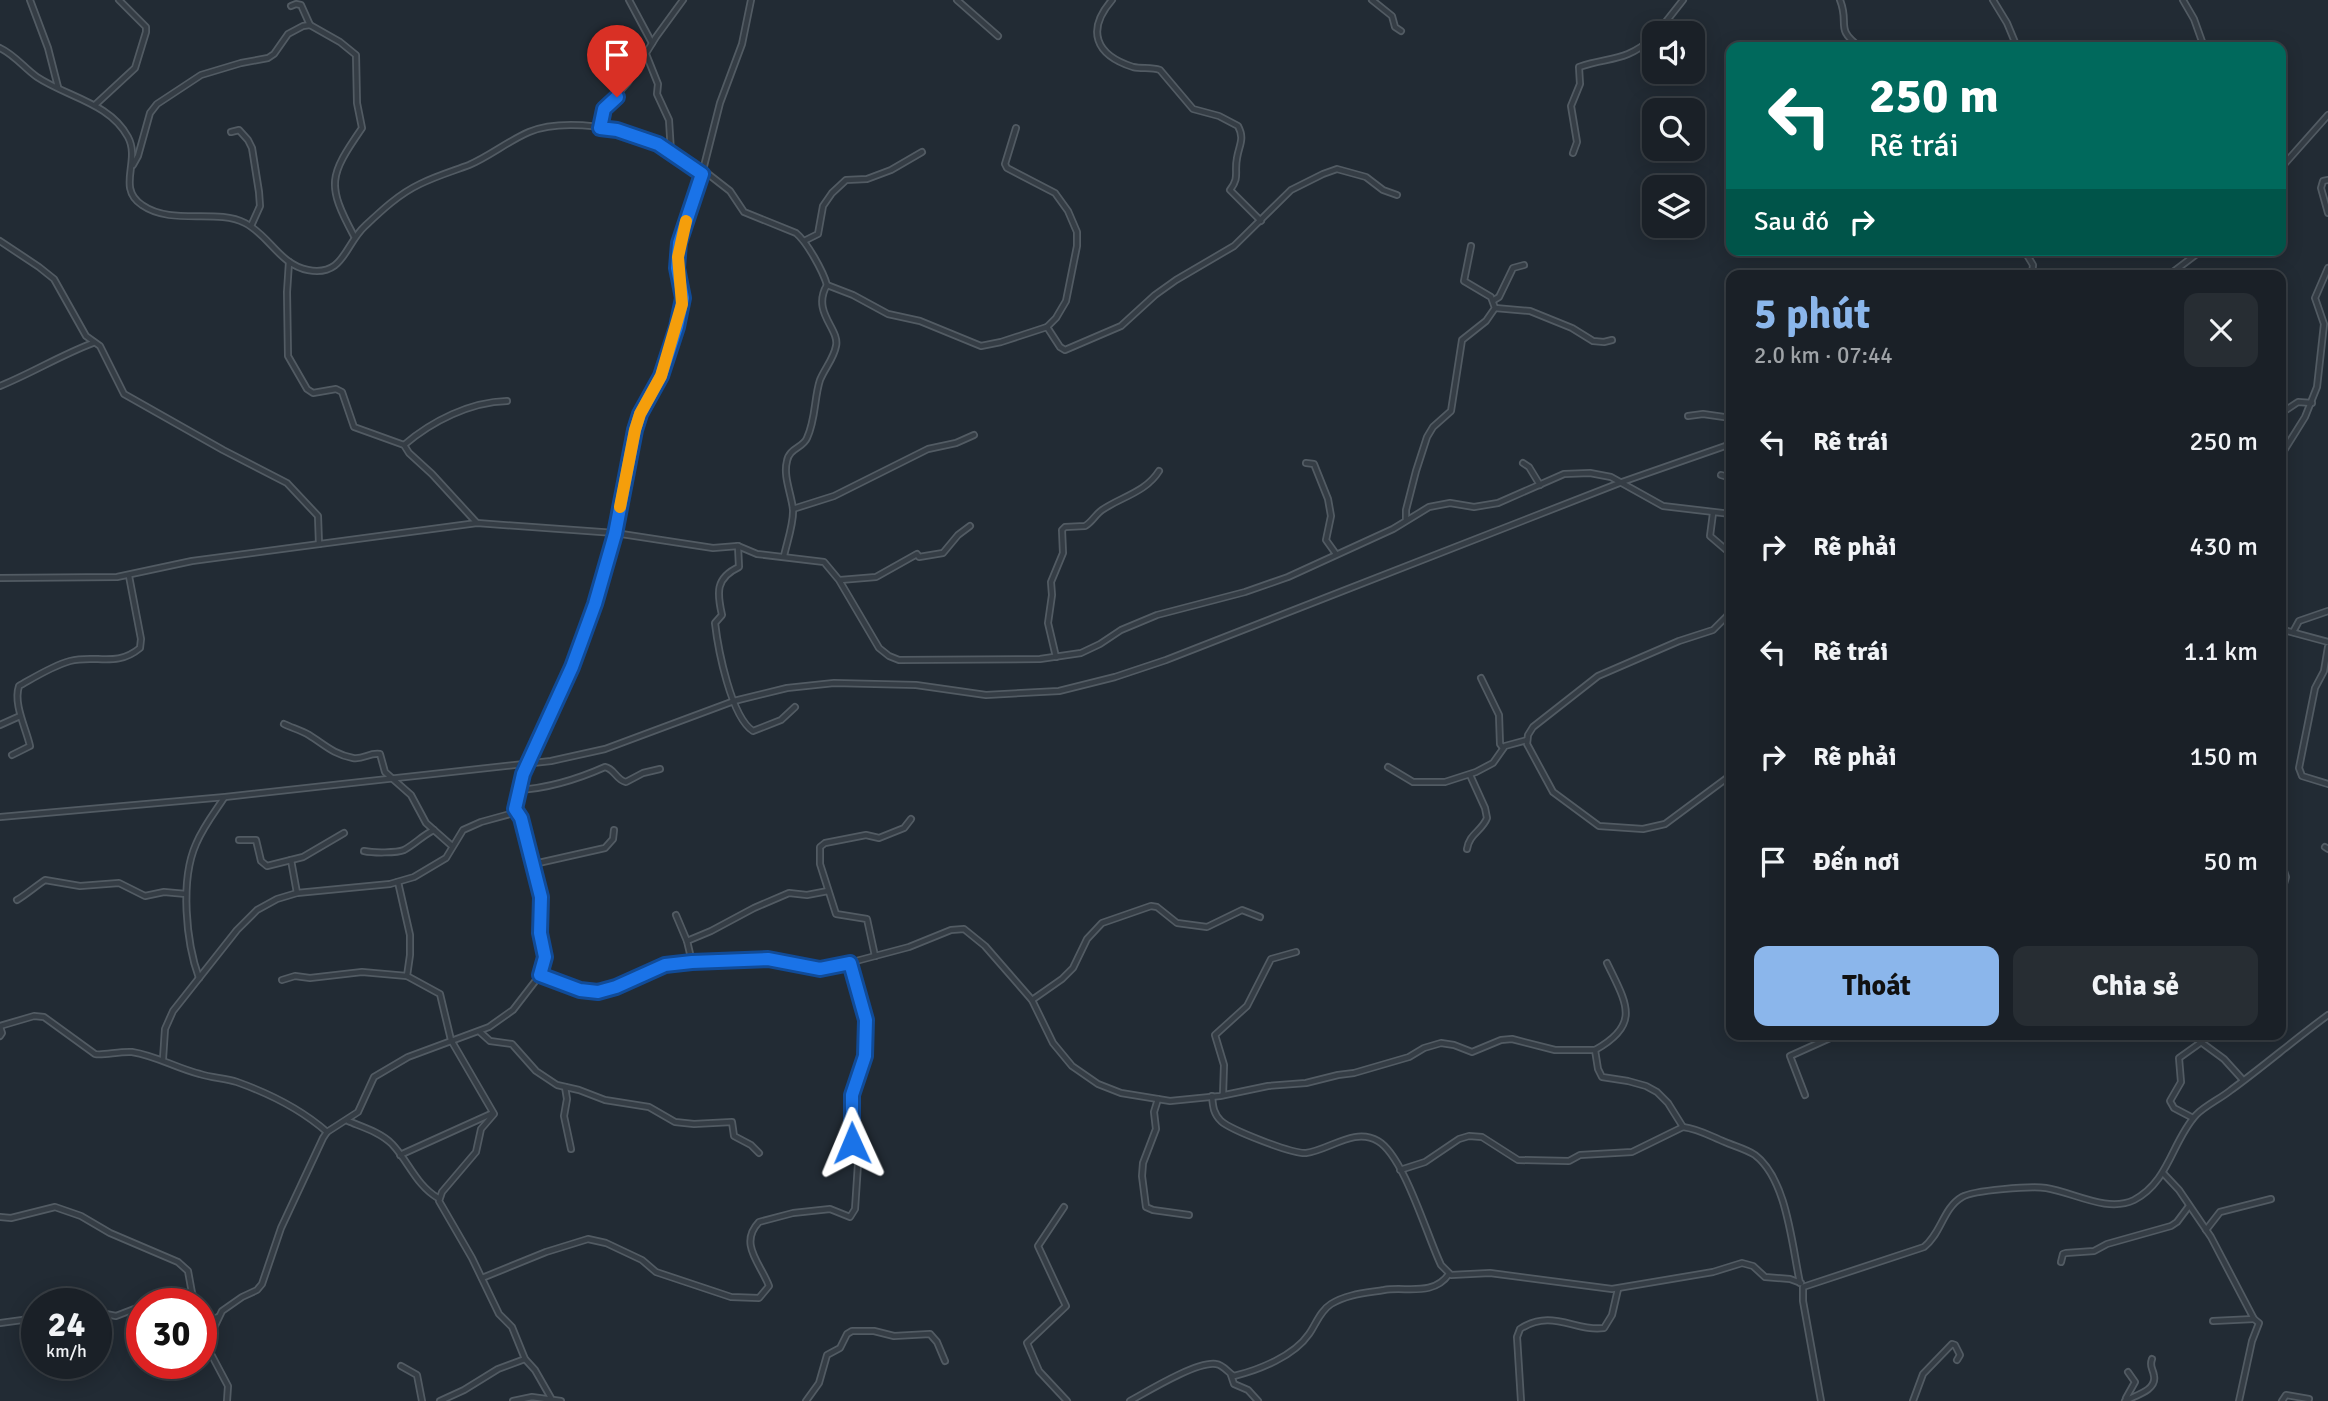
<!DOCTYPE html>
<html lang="vi">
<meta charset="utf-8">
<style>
:root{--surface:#1a2027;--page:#272d33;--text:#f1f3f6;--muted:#9fa3a7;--line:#383e44;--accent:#8bb6eb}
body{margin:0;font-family:Signika,sans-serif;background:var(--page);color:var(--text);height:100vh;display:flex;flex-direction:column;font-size:26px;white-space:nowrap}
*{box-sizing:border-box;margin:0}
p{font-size:23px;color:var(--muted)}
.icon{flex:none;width:38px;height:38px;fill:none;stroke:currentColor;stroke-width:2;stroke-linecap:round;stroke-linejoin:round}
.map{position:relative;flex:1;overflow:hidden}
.sheet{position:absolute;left:1726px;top:270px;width:560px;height:770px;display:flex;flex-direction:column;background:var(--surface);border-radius:14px;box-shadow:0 4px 18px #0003,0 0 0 2px var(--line)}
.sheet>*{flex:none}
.hud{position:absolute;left:1726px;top:42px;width:560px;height:214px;border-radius:14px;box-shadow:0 4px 18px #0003,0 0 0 2px var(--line);background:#00695c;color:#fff;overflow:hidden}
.buttons{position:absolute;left:1642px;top:21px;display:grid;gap:14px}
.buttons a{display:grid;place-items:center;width:63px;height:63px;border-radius:14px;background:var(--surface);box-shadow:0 4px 18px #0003,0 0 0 2px var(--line);font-size:35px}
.speed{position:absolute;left:21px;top:1288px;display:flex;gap:14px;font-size:35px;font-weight:700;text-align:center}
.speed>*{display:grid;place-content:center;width:91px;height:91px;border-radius:50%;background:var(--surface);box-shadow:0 4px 18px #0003,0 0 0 2px var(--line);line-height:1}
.speed small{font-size:18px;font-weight:400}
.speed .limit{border:10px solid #d22;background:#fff;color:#111}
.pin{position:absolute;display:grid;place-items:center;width:60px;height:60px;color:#fff;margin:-72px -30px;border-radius:50% 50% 50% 0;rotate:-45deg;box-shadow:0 0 7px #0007}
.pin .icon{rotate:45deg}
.me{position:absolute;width:77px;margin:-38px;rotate:359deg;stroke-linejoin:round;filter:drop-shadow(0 0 5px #0008)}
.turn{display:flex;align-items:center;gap:24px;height:147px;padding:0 28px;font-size:32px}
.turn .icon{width:91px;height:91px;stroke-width:2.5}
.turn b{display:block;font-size:49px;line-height:60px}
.then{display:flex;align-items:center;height:66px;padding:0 28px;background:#0003;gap:14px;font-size:26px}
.round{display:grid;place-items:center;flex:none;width:74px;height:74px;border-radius:14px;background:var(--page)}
.head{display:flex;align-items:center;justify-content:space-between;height:119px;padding:0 28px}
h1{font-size:42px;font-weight:800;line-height:52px;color:var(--accent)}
.primary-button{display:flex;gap:14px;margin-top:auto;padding:14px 28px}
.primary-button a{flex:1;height:80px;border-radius:14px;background:var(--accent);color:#111;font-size:28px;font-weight:800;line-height:80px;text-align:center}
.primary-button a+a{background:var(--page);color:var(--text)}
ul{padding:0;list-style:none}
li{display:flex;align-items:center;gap:21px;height:105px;padding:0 28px}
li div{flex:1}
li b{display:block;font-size:26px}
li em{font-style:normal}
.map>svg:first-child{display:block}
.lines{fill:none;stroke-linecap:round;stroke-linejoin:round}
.minor-casing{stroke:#525b63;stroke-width:8}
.minor{stroke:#353d45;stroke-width:4.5}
.route-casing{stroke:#114b97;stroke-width:18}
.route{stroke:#1a73e8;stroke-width:12}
.slow{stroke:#f59e0b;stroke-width:12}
</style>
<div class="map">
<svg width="2328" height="1401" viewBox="0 0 2328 1401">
<rect width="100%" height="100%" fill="#222b34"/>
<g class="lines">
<defs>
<g id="minor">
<path d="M30,0L48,48L58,87"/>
<path d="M629,0L652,43"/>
<path d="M957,0L998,36"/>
<path d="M1112,0C1086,30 1095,55 1133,67C1142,69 1151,67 1160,70L1193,109L1219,116L1238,126C1245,139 1239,145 1237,158C1234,173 1240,177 1230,190L1261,221"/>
<path d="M1372,0L1392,16L1395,27L1401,31"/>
<path d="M1840,0C1850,25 1834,28 1860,47"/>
<path d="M1993,0L2007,23L2017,47"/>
<path d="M2183,0L2194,19L2204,47"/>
<path d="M291,6L296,4L301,5L310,25L340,42L356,55L357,103L362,128C329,176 326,184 354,236"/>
<path d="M1657,33L1683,0"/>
<path d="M0,48C15,55 24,68 37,77C67,97 110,103 128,137C141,161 116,188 142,205C172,226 216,208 245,223C269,235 280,265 308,270C344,277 345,244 365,226C382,210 399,194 420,184C436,176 453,171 469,165C490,156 508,141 529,132C562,118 628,127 659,144C674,152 687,165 702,174"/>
<path d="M646,54L658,84L657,94L669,120L671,152"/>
<path d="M95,105L135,68L146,32V27L119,0"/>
<path d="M600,128L604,109L628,82L656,37L683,0"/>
<path d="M1016,128L1005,164L1007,168L1055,193L1068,211L1077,232V246L1066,301L1056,318L1047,327"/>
<path d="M231,132L239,130L248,140L252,148L259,192L260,206L251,226"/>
<path d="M1573,153L1577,142L1571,106L1580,84L1579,67C1611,56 1624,63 1654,37"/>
<path d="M133,165L138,156L150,113L157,104L201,75L241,63L268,58L274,54L288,34L303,26L310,25"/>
<path d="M2280,169L2328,115"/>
<path d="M703,170L730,191L744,212L796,233C807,242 823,271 827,285L853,295L888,314L920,321L981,346L1001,342L1047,327L1060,347L1065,350L1121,326L1155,295L1176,280L1234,246L1291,190L1323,174L1337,169L1366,177L1383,190L1397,195"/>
<path d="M2328,180L2323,181L2321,188L2328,213"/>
<path d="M0,241L39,267L54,279L86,336L100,346L124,394L223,450L287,483L318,516L319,544"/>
<path d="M804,241L818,234L823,206L832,193L846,180L867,179L891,170L922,152"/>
<path d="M2024,250L2033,265L2032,275"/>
<path d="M289,262L287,292L288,356L307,389L313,393L336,389L342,392L354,427L404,445L409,453L432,474L476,522"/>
<path d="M2169,275L2202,250"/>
<path d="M1494,300L1499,297L1513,268L1524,265"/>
<path d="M1495,308L1530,311L1572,328L1593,341L1604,342L1612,340"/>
<path d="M0,386C32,373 61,355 93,343"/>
<path d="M2280,414L2298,402L2312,403"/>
<path d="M1688,416L1703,414L1731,418"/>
<path d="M404,445C432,421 470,402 507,401"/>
<path d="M2280,457L2305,417L2317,387L2324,324L2315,298L2328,268"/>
<path d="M1306,463L1314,464L1328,499L1331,516L1326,540L1336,554"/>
<path d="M1523,463L1529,467L1540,485"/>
<path d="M1721,475L1731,478"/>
<path d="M793,509L834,496L928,449L956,443L974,435"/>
<path d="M1713,513L1710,536L1731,554"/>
<path d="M1406,520V510L1416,471L1427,437L1433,427L1451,411L1462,340L1486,321L1495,308L1491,297L1464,281L1471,246"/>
<path d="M738,546L739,567C715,578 717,593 722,615L715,623C718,649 731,717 753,731L781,720L795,707"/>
<path d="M784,556C787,542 794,523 793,509C791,493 783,476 787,461C789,448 803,448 807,438C816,419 814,398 820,380C825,368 834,358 836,346C840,329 811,312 827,285"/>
<path d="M0,578L117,577L192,561L477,523L615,533L713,548L738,546L757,554L824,562L839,580L879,648L889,656L899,660L1040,659L1081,653L1100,644L1121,630L1157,615L1245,592L1288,577L1393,529L1429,507L1450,503L1474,507L1498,503L1564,474L1590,473L1611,477L1663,506L1731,514"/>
<path d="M840,580L876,577L917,554L919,557L943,553L958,535L970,526"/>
<path d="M1731,608L1727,616L1713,630L1679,641L1598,676L1533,727L1528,735L1527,744L1553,792L1599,826L1643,829L1665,824L1731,775"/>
<path d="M2280,629L2328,642"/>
<path d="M2293,632L2299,621L2328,611"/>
<path d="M2328,647L2324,671L2315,688L2299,768L2302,776L2328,784"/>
<path d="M1056,657L1048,623L1052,595L1051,582L1063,553L1062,530L1065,527L1085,526C1092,522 1095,515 1102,510C1121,497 1146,492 1159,471"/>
<path d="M1481,678L1499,715L1500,744L1503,748"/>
<path d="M284,724C292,728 301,730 309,735C325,745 333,754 353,758C363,760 370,752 380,754L385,772L411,795L426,823L452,846"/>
<path d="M0,725L20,716"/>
<path d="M12,755L30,746C26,728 13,704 19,686C35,677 52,666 70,661C96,654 116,668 140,648L141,639L129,576"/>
<path d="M1388,767L1413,782H1445L1476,772L1493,763L1505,746L1527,740"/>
<path d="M519,790C549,788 578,779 605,767C615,769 616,780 626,782L643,773L660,769"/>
<path d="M0,817L225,797L551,761L605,749L734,701L787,688L834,683L916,685L986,695L1059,691L1115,677L1166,660L1622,482L1731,444"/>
<path d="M239,840H256L261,861L267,866L303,857L344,833"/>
<path d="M2325,847L2328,849"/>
<path d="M1467,849C1469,834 1482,831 1487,818L1485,808L1470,775"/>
<path d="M364,851C373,853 397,853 404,850C415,844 423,835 434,830"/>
<path d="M2280,859L2286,877L2280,897"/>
<path d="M291,860L297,893"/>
<path d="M534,864L605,848L613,839L614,830"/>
<path d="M398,882L410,935V955L407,976L440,994L451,1040L494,1114L481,1129L476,1152L442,1192L439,1201L472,1258L499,1314L512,1327L525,1359L535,1370L551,1398"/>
<path d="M17,900C27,894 36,886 45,880L80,886L119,883L145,896L164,892L186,894"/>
<path d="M676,915L687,941L692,962"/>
<path d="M687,941L711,931L754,908L789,893L807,895L828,891"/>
<path d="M875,956L867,919L836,914L820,864V847L825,843L866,835L879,838L904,828L911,819"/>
<path d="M540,975L580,990L592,992L616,987L665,965L692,962L768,959L826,969L909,947L951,930L964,929L985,946L1032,1000L1053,1043L1072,1066L1098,1084L1121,1093L1170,1101L1220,1096L1268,1086L1306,1083L1338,1075L1354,1073L1409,1057L1424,1048L1441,1043L1454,1045L1472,1052L1501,1040L1512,1039L1555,1050H1595L1598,1069L1602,1077L1628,1081L1646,1086L1657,1092L1668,1103L1683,1127C1699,1129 1710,1136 1725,1142C1734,1146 1746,1149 1755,1155C1787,1179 1792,1246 1800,1283"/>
<path d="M199,978C186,942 180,880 196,844C203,827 214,813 224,798"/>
<path d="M282,980L295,976L310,978L362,972L407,976"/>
<path d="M1032,1000L1062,979L1073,968L1087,939L1102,923L1151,906L1157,907L1177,923L1207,927L1242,910L1260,917"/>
<path d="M0,1026L34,1016L44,1017L95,1054C102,1056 120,1051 132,1052C157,1056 176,1068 200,1074C212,1078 225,1078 237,1082C268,1093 302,1110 327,1132"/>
<path d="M0,1027L2,1033L0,1036"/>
<path d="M480,1032L490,1041L512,1044L536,1071L557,1085L579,1090L605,1100L649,1107L675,1122L694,1124L732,1122L734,1136L751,1145L759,1153"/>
<path d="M2190,1034L2224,1059L2243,1080"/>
<path d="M1595,1050C1642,1024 1626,1003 1607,963"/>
<path d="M163,1059L165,1029L173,1011L237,930L257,910L277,899L297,893L390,884L414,877L446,858L463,830L481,822L510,814L515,809L523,774L573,667L595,604L615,533L635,430L640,414L661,377L677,327L683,298L677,268L679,243L702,174L720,103L742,44L751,0"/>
<path d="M565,1087L567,1099L564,1116L571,1149"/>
<path d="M1223,1095L1224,1065L1215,1035L1247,1006L1271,959L1296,952"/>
<path d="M1805,1095L1790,1056L1839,1034"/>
<path d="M1212,1096C1213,1106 1213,1113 1221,1121C1231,1130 1292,1154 1306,1153C1330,1150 1354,1127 1378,1141C1404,1156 1427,1236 1441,1265L1451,1275L1490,1273L1612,1289L1713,1272L1742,1263L1753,1266L1765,1277L1790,1279L1801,1283"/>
<path d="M1158,1099L1154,1112L1156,1129L1143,1163L1142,1176L1146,1207L1153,1210L1189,1215"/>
<path d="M2193,1118L2174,1108L2170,1101L2181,1082L2179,1058L2200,1043"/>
<path d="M348,1121C362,1127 380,1132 392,1144C409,1162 416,1185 438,1198"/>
<path d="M400,1155L493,1113"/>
<path d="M1400,1170L1425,1162L1459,1139L1469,1136L1482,1137L1518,1160L1569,1161L1580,1155L1632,1152L1683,1127"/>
<path d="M2163,1173L2179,1190L2211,1237L2254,1319L2259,1323L2252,1341L2239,1401"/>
<path d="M1064,1207L1038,1246L1066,1306L1027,1343L1039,1371L1067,1401"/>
<path d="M0,1217L11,1218L55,1207L81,1216L110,1233L178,1262L188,1271L192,1293L197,1304"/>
<path d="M2206,1230L2220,1212L2271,1199"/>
<path d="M2061,1262L2063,1254L2066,1253L2094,1251L2107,1244L2171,1226L2177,1222L2189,1206"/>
<path d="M482,1278L546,1252L588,1239L606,1243L642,1260L656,1272L731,1297L759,1298L769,1286C761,1264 738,1244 759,1222L793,1213L830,1209L850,1217L855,1209L858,1164L851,1137L852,1095L865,1056L866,1035L865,1012L850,963"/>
<path d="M96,1312L116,1316L142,1306"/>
<path d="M201,1315L211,1321L218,1317"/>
<path d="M2213,1321L2254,1319"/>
<path d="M0,1323L37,1318"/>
<path d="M401,1366L417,1375L422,1401"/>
<path d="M1231,1375L1234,1384L1248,1390L1258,1401"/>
<path d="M2126,1398L2135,1382L2128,1372"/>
<path d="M227,1401L228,1386L210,1352L211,1334L222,1311L242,1297L257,1290L262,1284L281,1228L323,1138L327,1132L358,1112L374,1077L408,1057L489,1027L513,1010L540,975L545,956L540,933L541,897L521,818L515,809"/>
<path d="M440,1401L464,1390L498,1369L525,1359"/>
<path d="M513,1401L532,1397L561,1401"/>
<path d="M806,1401L819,1383L827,1355L840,1348L847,1334L852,1331H874L894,1336L930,1334L937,1342L945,1361"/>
<path d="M1130,1401C1148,1391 1197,1361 1216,1364C1224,1365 1228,1373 1234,1376C1259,1370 1294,1356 1309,1334C1316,1324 1320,1311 1331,1304C1347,1294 1366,1293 1384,1290C1405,1286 1433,1297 1449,1274"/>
<path d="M1521,1401L1517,1337L1520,1329C1552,1308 1575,1332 1604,1328L1612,1315L1618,1289"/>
<path d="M1821,1401L1803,1301V1287L1924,1247C1941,1234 1943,1208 1962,1197C1974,1190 2031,1186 2046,1188C2073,1192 2107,1213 2134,1200C2169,1182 2172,1141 2196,1115C2206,1105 2220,1099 2231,1090C2264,1066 2295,1039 2328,1015"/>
<path d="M1913,1401L1923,1374L1952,1344L1955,1345L1960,1355L1957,1360"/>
<path d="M2125,1401C2133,1396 2157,1391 2154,1376C2153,1368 2149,1367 2152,1359"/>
<path d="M2282,1401L2286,1395L2309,1399"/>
</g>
</defs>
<!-- minor casing -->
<use href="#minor" class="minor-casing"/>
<!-- minor -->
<use href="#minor" class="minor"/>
</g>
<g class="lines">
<defs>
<path id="route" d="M617,97L604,109L600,128L617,130L658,144L702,174L679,243L677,268L683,298L677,327L661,376L640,414L635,430L615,534L595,604L572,667L523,774L515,809L521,818L541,897L540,933L545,957L540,975L580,990L598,992L616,987L665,965L692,962L768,959L820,969L850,963L866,1020L865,1056L852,1095V1143"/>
</defs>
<!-- route casing -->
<use href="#route" class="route-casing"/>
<!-- route -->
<use href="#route" class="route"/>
<!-- slow -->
<path class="slow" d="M620,507L635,430L640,414L661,376L682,304L678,257L686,221"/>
</g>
</svg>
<div class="buttons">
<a><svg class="icon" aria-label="sound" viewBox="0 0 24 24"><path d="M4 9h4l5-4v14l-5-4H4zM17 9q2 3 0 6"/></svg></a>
<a><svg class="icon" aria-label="search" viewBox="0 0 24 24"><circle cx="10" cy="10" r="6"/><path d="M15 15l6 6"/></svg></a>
<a><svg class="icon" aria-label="layers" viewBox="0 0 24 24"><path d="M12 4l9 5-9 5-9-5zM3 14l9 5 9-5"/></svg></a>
</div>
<div class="speed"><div>24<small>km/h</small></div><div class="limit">30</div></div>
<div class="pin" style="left:617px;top:97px;background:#d93025"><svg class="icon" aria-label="arrive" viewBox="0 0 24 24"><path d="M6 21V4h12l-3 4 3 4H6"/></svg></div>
<svg class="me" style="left:852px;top:1143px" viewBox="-20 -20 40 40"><path d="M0-17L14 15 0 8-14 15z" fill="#1a73e8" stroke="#fff" stroke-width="4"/></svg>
<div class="hud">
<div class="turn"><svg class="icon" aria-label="left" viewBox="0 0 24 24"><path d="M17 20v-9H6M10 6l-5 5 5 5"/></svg><div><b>250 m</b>Rẽ trái</div></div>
<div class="then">Sau đó<svg class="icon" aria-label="right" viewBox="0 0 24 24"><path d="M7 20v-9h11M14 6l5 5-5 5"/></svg></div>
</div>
<section class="sheet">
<div class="head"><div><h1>5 phút</h1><p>2.0 km · 07:44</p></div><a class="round"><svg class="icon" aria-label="close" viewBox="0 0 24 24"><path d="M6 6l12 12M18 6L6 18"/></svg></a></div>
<ul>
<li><svg class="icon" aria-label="left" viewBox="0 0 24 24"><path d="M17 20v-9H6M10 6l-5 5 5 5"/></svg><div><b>Rẽ trái</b></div><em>250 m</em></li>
<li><svg class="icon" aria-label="right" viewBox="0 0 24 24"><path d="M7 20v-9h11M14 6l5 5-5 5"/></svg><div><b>Rẽ phải</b></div><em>430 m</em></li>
<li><svg class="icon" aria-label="left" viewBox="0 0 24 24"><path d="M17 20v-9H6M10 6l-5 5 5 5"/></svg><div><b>Rẽ trái</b></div><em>1.1 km</em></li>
<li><svg class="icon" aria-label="right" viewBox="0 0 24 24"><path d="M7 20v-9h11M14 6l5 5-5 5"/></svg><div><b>Rẽ phải</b></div><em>150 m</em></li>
<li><svg class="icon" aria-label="arrive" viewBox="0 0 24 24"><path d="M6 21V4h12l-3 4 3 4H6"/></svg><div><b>Đến nơi</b></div><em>50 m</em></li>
</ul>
<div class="primary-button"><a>Thoát</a><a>Chia sẻ</a></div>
</section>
</div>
